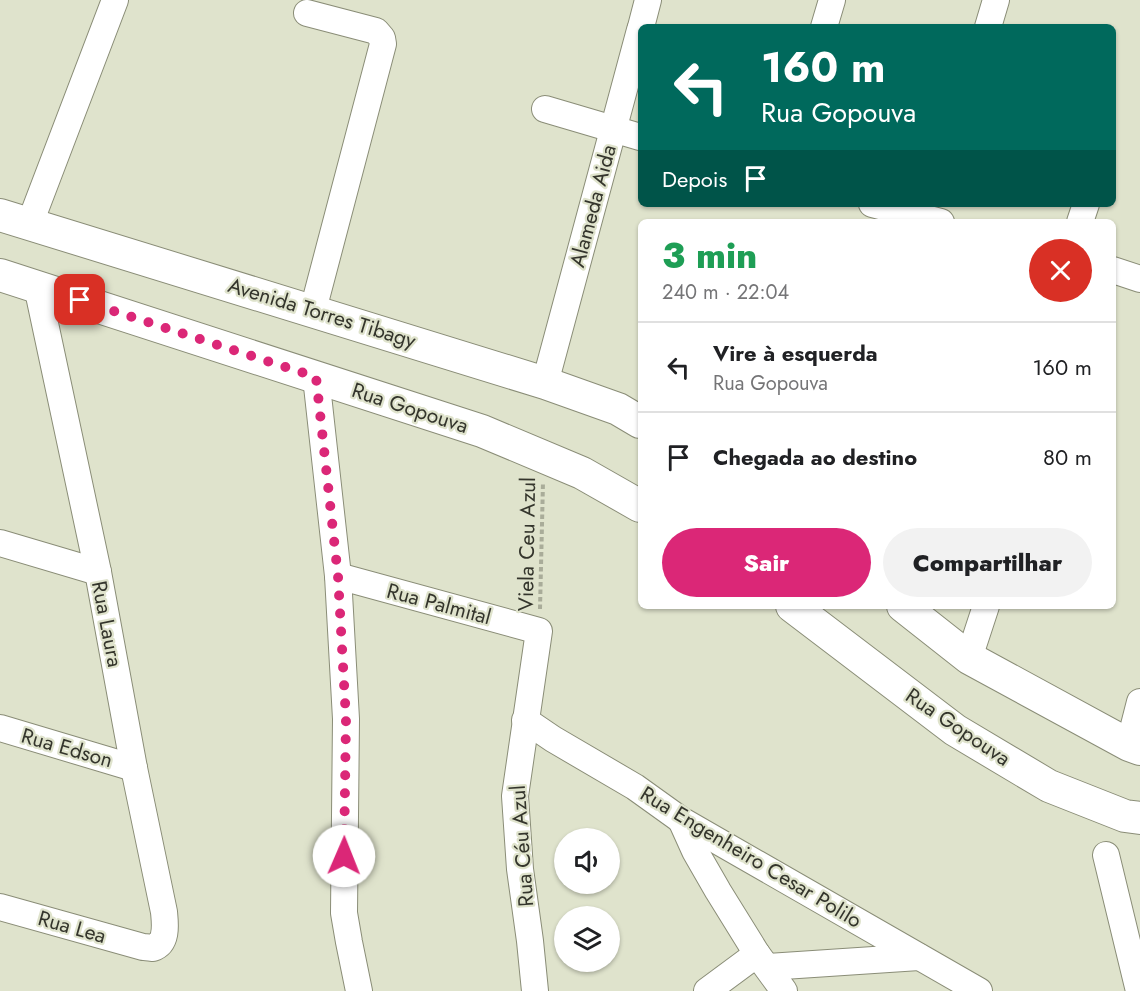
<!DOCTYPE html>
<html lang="pt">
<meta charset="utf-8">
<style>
:root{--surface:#fff;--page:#f2f2f2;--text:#202124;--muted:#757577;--line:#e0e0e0;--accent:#db2777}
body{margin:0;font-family:Jost,sans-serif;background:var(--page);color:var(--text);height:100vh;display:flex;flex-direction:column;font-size:22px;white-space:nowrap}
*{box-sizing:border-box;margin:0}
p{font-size:20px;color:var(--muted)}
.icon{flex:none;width:33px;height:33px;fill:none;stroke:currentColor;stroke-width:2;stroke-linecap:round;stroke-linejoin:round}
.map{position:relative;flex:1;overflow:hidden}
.details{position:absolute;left:638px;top:219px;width:478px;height:390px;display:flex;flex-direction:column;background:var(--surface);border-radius:9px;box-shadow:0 2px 4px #0004}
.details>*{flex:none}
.top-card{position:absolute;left:638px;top:24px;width:478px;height:183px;border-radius:9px;box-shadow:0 2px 4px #0004;background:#00695c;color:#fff;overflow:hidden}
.tools{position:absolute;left:554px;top:828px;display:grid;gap:12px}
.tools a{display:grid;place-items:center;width:66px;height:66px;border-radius:50%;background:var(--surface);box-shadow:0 2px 4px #0004;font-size:30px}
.pin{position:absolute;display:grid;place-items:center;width:51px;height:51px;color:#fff;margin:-26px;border-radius:12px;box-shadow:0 3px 9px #0006}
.me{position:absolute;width:66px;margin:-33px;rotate:1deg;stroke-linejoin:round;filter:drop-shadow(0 0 4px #0008)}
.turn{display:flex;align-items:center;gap:21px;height:126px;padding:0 24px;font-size:27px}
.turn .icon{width:78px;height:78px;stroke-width:2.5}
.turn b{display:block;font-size:42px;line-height:51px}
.then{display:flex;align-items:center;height:57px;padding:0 24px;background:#0003;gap:12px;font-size:22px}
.round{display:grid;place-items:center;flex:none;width:63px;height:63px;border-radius:32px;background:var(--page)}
.summary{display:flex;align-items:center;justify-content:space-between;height:102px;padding:0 24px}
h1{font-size:36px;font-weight:800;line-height:45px;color:#1e9e55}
.primary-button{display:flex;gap:12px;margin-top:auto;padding:12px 24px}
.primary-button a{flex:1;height:69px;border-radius:36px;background:var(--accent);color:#fff;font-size:24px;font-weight:800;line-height:69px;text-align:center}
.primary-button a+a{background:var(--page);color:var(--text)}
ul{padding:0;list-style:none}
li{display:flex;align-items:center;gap:18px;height:90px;padding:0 24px;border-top:2px solid var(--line)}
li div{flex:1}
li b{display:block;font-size:22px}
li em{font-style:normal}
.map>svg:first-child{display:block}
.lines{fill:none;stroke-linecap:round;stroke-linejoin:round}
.minor-casing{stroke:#8a8d77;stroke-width:28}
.major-casing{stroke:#8a8d77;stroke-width:34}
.path{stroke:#a9ac99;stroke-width:4;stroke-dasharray:4.5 3;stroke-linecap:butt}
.minor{stroke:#fff;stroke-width:26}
.major{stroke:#fff;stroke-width:32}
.route{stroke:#db2777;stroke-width:10;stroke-dasharray:0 18}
.labels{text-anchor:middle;stroke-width:4.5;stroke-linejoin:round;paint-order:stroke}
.street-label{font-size:21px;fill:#34352c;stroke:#dfe3cc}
</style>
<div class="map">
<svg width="1140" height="991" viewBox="0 0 1140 991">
<rect width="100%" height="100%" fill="#dfe3cc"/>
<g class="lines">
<defs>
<g id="minor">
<path d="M307,13L376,31L382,38L383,44L313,310"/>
<path d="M641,27L648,0"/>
<path d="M824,27L832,0"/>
<path d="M988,27L996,0"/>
<path d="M545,109L640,137"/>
<path d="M872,204L941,222"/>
<path d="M1080,222L1086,204"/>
<path d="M30,223L115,0"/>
<path d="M1113,270L1140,279"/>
<path d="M316,377L338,576L346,719L344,913L349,942L359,991"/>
<path d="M545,383L640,30"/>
<path d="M0,543L98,572"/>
<path d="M338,576L539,631L515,796L520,869L530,941L535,991"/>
<path d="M969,658L986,606"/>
<path d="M525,720L553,739L635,787L681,820L979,991"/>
<path d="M0,728L134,768"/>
<path d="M1129,745L1140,702"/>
<path d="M681,820L695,851L718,891L757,954L784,991"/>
<path d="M1106,855L1139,991"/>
<path d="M0,907L143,947C144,947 153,948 153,948C168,943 165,923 164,912L134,768L98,572L37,286"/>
<path d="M768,967L919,957"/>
<path d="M707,991L757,954"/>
</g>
<g id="major">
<path d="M0,215L545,383L618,409L640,422"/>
<path d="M0,275L482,431L582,473L640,506"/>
<path d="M792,606L955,730L1049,786L1125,816L1140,818"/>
<path d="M903,606L969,658L1129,745L1140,749"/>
</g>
</defs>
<!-- minor casing -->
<use href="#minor" class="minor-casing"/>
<!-- major casing -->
<use href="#major" class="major-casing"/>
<!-- path -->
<path class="path" d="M540,609L543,482"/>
<!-- minor -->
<use href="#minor" class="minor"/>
<!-- major -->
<use href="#major" class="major"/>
</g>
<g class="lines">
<!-- route -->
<path class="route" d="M80,300L316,377L338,576L346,719L344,856"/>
</g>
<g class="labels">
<!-- street labels -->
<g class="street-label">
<text transform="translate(593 206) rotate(-75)" y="7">Alameda Aida</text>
<text transform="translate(322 313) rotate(17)" y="7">Avenida Torres Tibagy</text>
<text transform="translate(410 408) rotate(18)" y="7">Rua Gopouva</text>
<text transform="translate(527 544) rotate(-89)" y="7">Viela Ceu Azul</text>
<text transform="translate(439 604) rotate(15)" y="7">Rua Palmital</text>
<text transform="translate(107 624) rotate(79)" y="7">Rua Laura</text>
<text transform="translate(958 727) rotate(34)" y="7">Rua Gopouva</text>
<text transform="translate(67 748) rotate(16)" y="7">Rua Edson</text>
<text transform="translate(522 846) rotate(-94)" y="7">Rua Céu Azul</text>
<text transform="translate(751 857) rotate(31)" y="7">Rua Engenheiro Cesar Polilo</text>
<text transform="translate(72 927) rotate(16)" y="7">Rua Lea</text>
</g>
</g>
</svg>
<div class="tools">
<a><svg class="icon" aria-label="sound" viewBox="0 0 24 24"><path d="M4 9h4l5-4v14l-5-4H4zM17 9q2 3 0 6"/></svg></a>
<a><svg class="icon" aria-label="layers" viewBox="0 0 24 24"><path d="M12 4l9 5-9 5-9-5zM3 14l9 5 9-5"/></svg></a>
</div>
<div class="pin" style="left:80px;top:300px;background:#d93025"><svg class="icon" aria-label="arrive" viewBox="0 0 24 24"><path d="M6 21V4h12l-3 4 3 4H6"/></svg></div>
<svg class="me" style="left:344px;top:856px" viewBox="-20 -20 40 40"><circle r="19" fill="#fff"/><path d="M0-13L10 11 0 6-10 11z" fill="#db2777"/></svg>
<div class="top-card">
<div class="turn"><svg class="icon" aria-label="left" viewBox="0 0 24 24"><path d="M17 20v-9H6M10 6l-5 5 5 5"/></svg><div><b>160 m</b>Rua Gopouva</div></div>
<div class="then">Depois<svg class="icon" aria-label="arrive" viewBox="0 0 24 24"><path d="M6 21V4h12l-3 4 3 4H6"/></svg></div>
</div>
<section class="details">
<div class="summary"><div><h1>3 min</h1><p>240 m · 22:04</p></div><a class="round" style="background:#d93025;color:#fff"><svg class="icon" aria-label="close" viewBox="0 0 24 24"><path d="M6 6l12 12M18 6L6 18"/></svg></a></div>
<ul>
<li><svg class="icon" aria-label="left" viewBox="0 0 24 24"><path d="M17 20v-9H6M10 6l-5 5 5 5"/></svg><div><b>Vire à esquerda</b><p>Rua Gopouva</p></div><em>160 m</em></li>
<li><svg class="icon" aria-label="arrive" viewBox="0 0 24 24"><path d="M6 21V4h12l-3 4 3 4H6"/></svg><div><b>Chegada ao destino</b></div><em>80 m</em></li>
</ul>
<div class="primary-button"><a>Sair</a><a>Compartilhar</a></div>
</section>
</div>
